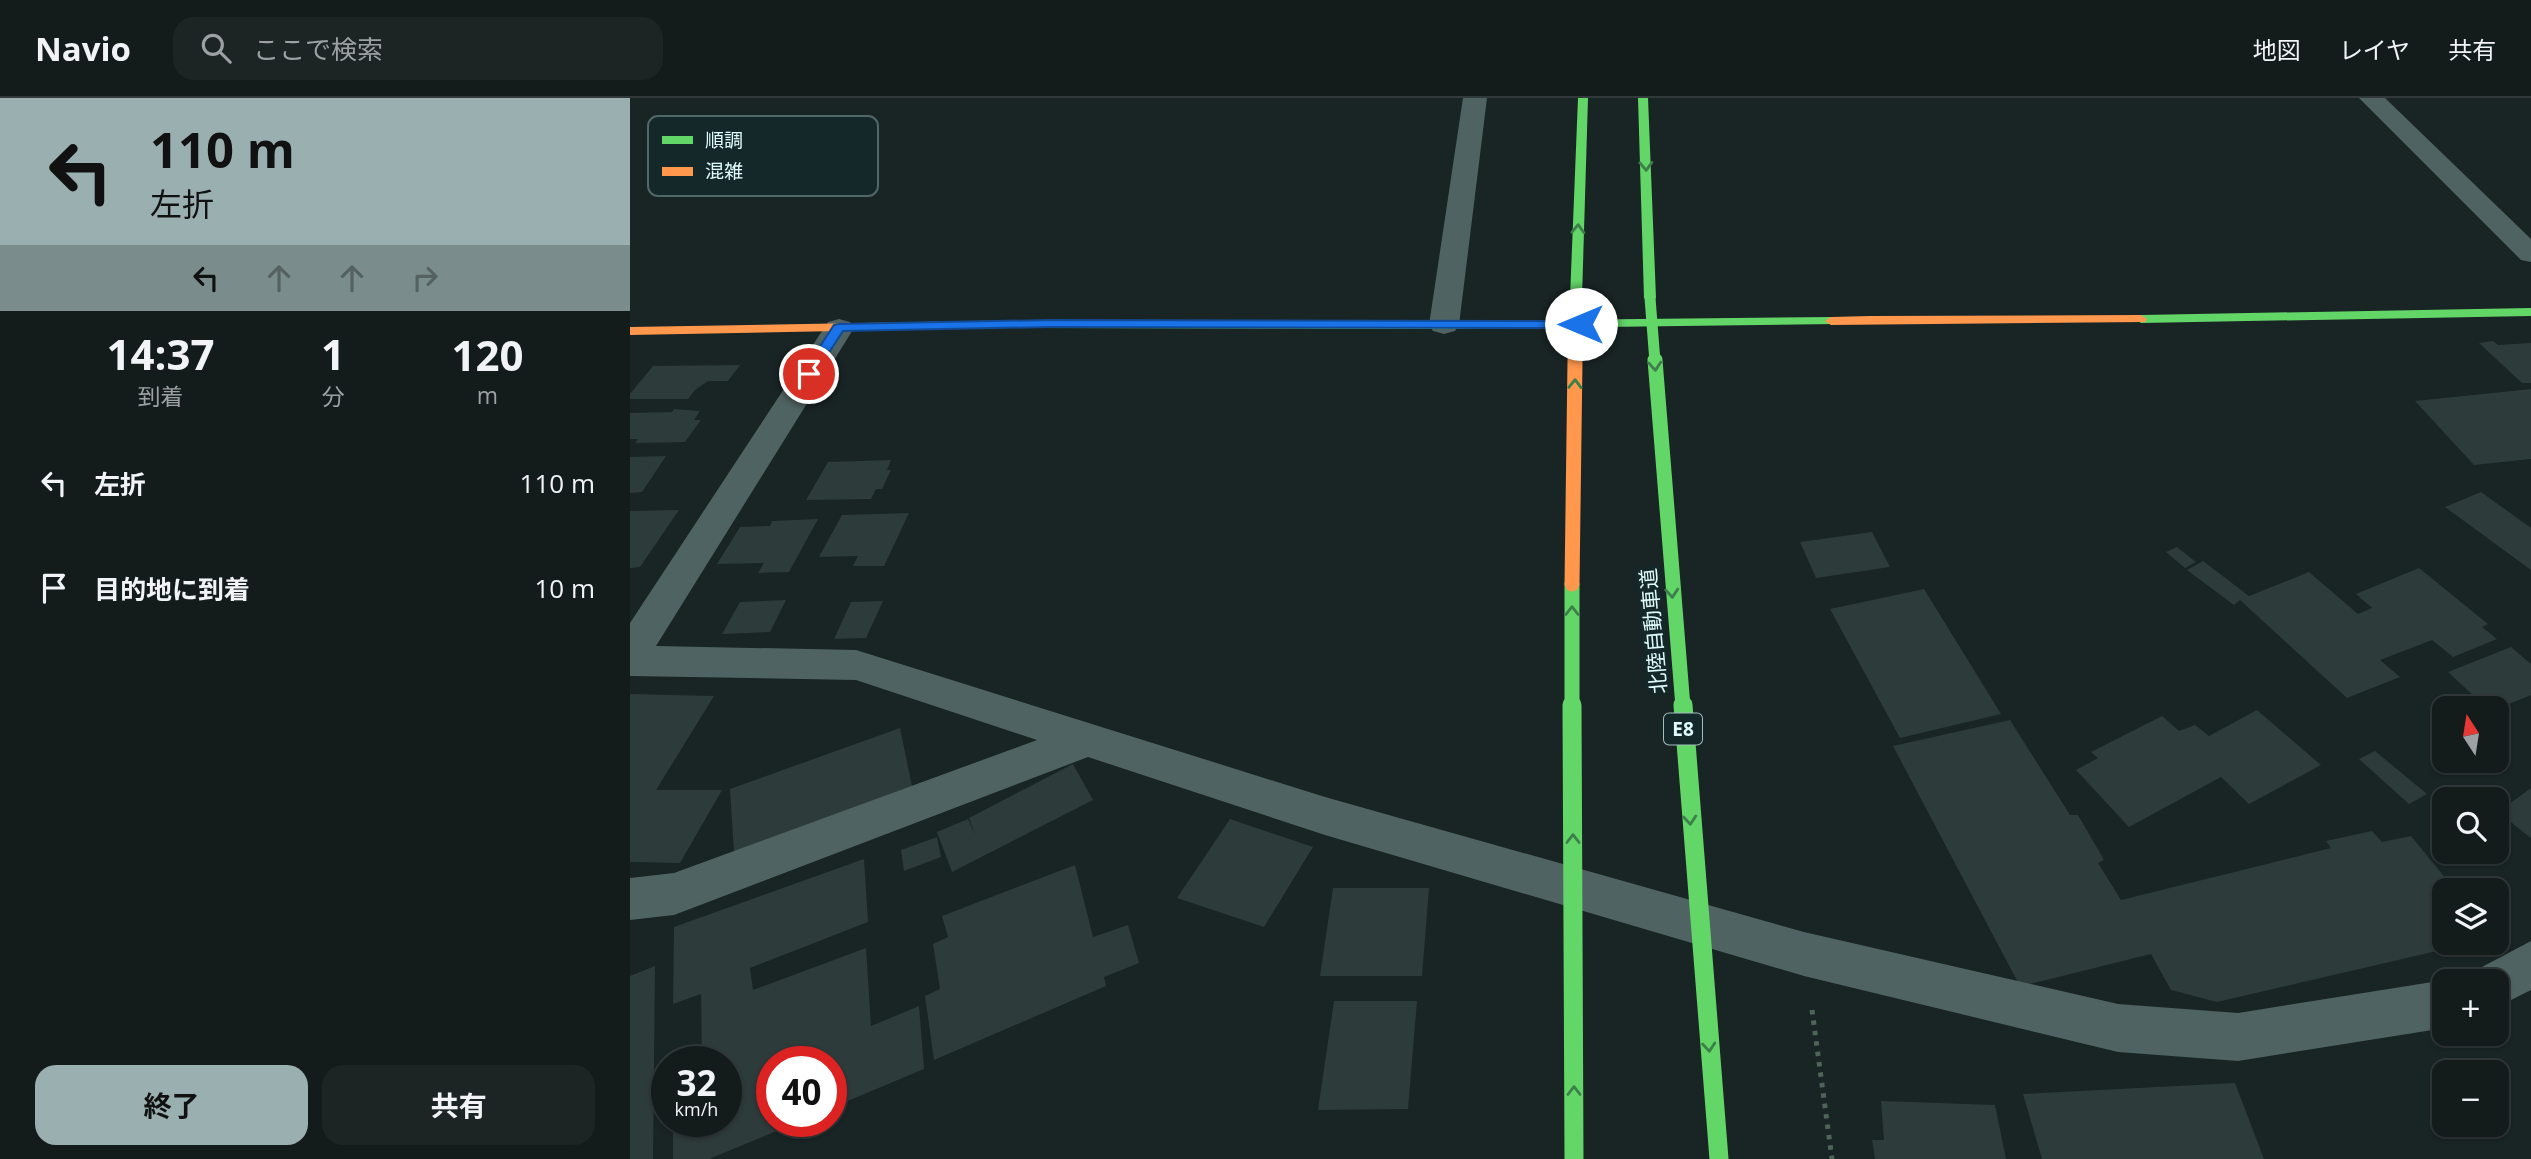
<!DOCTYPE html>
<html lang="ja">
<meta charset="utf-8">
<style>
:root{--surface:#131b1b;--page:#1c2424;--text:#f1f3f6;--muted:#9da1a3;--line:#32393a;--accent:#9ab0b0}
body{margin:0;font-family:"Open Sans","Noto Sans JP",sans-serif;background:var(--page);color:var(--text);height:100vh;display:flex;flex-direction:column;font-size:26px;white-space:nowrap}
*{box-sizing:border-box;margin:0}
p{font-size:23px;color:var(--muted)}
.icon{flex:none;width:38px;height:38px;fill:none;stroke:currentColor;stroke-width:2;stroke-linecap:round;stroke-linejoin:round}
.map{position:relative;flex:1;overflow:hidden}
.drawer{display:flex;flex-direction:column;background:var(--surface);width:630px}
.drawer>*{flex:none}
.guide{background:#9ab0b0;color:#111;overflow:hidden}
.needle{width:46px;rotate:348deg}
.controls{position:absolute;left:1802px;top:598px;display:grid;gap:14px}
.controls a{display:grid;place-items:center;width:77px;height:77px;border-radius:14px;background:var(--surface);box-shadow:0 2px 5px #0004,0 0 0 2px var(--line);font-size:35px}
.speed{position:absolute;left:21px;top:948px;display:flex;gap:14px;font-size:35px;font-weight:700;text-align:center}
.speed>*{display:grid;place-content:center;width:91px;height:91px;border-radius:50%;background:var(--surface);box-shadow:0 2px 5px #0004,0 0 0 2px var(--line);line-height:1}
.speed small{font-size:18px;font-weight:400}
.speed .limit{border:10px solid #d22;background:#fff;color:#111}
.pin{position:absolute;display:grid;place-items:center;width:60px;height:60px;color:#fff;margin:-30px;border:4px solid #fff;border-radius:50%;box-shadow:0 2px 7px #0007}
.me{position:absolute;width:77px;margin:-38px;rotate:270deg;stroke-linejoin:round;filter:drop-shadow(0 0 5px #0008)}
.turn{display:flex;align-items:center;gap:24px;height:147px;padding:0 35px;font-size:32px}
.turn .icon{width:91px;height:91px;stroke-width:2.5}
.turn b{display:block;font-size:49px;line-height:60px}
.lanes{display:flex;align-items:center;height:66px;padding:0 35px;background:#0003;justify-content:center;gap:35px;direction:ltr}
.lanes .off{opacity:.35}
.eta{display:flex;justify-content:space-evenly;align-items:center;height:119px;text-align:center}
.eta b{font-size:42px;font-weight:700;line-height:49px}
.primary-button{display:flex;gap:14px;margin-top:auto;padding:14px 35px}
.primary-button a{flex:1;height:80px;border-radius:21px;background:var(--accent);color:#111;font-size:28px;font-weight:700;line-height:80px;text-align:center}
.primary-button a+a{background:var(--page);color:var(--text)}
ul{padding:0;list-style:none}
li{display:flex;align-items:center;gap:21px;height:105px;padding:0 35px}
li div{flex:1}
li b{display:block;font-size:26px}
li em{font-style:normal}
header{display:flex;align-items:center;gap:42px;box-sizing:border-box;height:98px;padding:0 35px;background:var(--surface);border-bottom:2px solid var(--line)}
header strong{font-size:33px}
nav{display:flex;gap:38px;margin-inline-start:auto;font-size:24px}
.search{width:490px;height:63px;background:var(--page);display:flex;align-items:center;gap:18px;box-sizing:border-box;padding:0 24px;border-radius:21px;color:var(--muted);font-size:26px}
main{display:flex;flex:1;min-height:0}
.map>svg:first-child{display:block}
.building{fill:#2e3b3b}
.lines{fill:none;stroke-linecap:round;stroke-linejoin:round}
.path{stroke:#4e6458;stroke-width:5;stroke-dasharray:4.5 6;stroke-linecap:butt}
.street{fill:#4f6362;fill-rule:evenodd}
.fast{fill:#63d668;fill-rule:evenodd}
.slow{fill:#ff974d;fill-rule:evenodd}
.fast-bridge-far2{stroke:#63d668;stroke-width:11}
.fast-bridge-far1{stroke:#63d668;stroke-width:15}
.fast-bridge{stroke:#63d668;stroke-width:19}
.slow-bridge-far1{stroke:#ff974d;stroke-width:11}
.slow-bridge{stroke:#ff974d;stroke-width:15}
.oneway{stroke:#3c7f48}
.route{fill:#1a73e8;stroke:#114b97;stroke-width:2}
.labels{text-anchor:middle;stroke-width:7;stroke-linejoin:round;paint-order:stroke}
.shield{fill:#142829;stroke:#a3bcbc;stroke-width:2}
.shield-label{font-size:19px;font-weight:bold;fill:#e0fbfb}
.street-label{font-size:21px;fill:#e0fbfb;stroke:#142829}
.key{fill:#142829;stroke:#516768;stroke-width:2}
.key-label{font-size:19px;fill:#e0fbfb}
</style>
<header>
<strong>Navio</strong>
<div class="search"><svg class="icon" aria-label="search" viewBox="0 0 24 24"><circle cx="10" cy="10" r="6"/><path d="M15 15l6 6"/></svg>ここで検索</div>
<nav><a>地図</a><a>レイヤ</a><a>共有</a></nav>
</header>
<main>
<section class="drawer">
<div class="guide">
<div class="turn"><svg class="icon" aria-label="left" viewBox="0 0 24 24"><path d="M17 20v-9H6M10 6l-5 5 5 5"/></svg><div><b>110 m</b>左折</div></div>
<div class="lanes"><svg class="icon" aria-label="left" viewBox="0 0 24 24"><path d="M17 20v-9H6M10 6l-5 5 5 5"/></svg><svg class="icon off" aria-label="ahead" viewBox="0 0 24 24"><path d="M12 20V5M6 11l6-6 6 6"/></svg><svg class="icon off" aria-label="ahead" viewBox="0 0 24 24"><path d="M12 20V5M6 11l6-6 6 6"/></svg><svg class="icon off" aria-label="right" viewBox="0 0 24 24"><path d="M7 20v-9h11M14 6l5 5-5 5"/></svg></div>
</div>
<div class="eta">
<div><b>14:37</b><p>到着</p></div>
<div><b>1</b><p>分</p></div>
<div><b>120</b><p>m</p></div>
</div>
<ul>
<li><svg class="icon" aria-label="left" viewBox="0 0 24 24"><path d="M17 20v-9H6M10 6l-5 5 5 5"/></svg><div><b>左折</b></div><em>110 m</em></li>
<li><svg class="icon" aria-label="arrive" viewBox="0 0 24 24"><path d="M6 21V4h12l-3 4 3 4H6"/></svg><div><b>目的地に到着</b></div><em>10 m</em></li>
</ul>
<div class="primary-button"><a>終了</a><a>共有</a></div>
</section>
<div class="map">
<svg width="1901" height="1061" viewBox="0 0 1901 1061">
<rect width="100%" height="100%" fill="#192424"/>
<!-- building -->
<g class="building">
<path d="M1863,243L1868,247L1901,245V285H1892L1849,245Z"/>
<path d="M110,267L98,283H78L65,292L58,301H0V296L23,268Z"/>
<path d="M1901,291V361L1844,367L1785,303Z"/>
<path d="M44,311L70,313L64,322H71L55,344L5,345L8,341H0V315L42,314Z"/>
<path d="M36,358L12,394L0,395V359Z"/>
<path d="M261,362L257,372H261L252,391H246L241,401L176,402L198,364Z"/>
<path d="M1851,394L1901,430V472L1815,409Z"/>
<path d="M49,412L10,469L0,470V413Z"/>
<path d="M279,415L254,468H223L228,458L189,459L212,417Z"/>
<path d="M188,421L159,474L128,475L134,465L87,466L110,429L140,428L142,423Z"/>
<path d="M1242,434L1260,469L1186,480L1170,444Z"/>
<path d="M1547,449L1566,464L1555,470L1536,454Z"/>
<path d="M1573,463L1619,498L1679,474L1728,516L1742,510L1726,496L1789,470L1858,526L1852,529L1867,541L1823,559L1802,542L1750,562L1770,579L1717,600L1610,502L1604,507L1557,472Z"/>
<path d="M1294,491L1371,616L1270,640L1200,511Z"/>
<path d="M156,502L140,534L92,536L110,504Z"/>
<path d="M253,503L236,540L204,541L221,504Z"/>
<path d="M1881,549L1901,566V597L1867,611H1858L1818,574Z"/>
<path d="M0,596L84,598L26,692H92L50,765L0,764Z"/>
<path d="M1627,612L1691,667L1619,706L1591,679L1499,729L1446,672L1468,660L1461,654L1532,618L1549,633L1565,627L1579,638Z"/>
<path d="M1380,622L1440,717H1448L1474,762L1468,765L1491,802L1701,750L1696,743L1742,733L1752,744L1781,738L1826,793H1815V845L1837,846L1587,904L1541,892L1521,856L1396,887L1392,892L1263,648Z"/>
<path d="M270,630L282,688L104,755L100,691Z"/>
<path d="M1745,653L1797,696L1779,706L1729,661Z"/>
<path d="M443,666L463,702L322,774L307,734L338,721L345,737L339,720Z"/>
<path d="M1901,690V740L1868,714Z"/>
<path d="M600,721L683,749L634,829L547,800Z"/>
<path d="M307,739L311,759L274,773L271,752Z"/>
<path d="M234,761L238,824L120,870L123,892L236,850L241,928L289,908L294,971L201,1010V964H142V1024H168L79,1061H43V1024H96V964H72L71,896L43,906L44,829Z"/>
<path d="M445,767L463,839L498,827L509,865L474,879L476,888L304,962L295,898L310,891L303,846L318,839L312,818Z"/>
<path d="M703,790H799L792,878H690Z"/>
<path d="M25,868L23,1061H0V878Z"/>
<path d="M704,903H787L778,1011L688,1012Z"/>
<path d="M1605,985L1634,1061H1412L1393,996Z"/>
<path d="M1251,1003L1365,1007L1376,1061H1245L1242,1042H1254Z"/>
</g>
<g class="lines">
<!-- path -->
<path class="path" d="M1182,912L1202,1061"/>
<!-- street -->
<g class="street">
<path d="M833,0H857L829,227L825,233L814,236L803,233L799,227Z"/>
<path d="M1729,0H1755L1901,141V164L1891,162Z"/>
<path d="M209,221L220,224L224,230L26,548L226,552L695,699L1174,834L1488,906L1608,915L1815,882L1818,884H1815V930L1608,963L1488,954L1174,878L695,737L458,659L44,817L0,822V780L44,775L407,642L226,582L0,578V525L194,230L198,224Z"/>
<path d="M1901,843V892L1867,909V884H1844L1850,870Z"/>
</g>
<!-- fast -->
<g class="fast">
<path d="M948,0H958L952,200L946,204L940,200Z"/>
<path d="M1008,0H1018L1026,200L1020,204L1014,200Z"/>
<path d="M1901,210V218L1511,225L1505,221L1511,217Z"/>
<path d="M1201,219L1207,223L1205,226L814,231L405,230L399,226L405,222L814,223Z"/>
</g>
<!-- slow -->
<g class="slow">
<path d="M1511,217L1517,221L1515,224L1201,227L1195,223L1201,219L1240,218Z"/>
<path d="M405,222L409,223V229L0,237V229Z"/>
</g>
<!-- fast-bridge-far2 -->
<path class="fast-bridge-far2" d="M1020,200L1025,264"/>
<!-- fast-bridge-far1 -->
<g class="fast-bridge-far1">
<path d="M1025,262L1053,609"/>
<path d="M942,486V609"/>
</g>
<!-- fast-bridge -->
<g class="fast-bridge">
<path d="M942,607L944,1061"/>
<path d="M1053,607L1089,1061"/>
</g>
<!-- slow-bridge-far1 -->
<path class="slow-bridge-far1" d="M945,264L946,200"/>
<!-- slow-bridge -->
<path class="slow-bridge" d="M942,486L945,262"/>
</g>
<!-- one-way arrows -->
<defs><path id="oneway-chevron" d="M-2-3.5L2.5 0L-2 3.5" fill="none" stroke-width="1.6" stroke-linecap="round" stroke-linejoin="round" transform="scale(1.75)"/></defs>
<g class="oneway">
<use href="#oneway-chevron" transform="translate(1016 68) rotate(88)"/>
<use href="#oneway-chevron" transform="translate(948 131) rotate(-88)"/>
<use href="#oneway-chevron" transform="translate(1025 268) rotate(86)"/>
<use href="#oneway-chevron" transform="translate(945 286) rotate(-89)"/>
<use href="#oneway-chevron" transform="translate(1042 495) rotate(86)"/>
<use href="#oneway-chevron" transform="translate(942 513) rotate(-90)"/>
<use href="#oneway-chevron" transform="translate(1060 722) rotate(85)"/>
<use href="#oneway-chevron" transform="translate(943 741) rotate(-90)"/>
<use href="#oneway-chevron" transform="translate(1079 949) rotate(85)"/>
<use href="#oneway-chevron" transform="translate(944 993) rotate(-90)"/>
</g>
<!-- route -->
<path class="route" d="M420,222L951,223L957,226L951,230L420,229L213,233L183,279H174L172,276L204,227L209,226Z"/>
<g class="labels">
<!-- shield labels -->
<rect class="shield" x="1034" y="615.5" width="38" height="31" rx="5"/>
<g class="shield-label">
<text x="1053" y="638">E8</text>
</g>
<!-- street labels -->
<g class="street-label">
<text transform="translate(1024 533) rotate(-95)" y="7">北陸自動車道</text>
</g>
</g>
<!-- legend -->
<rect x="18" y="18" width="230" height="80" rx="10" class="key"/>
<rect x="32" y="38" width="31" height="8" fill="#63d668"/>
<rect x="32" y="69" width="31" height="9" fill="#ff974d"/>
<g class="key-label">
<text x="75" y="49">順調</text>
<text x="75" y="80">混雑</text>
</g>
</svg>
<div class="controls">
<a><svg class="needle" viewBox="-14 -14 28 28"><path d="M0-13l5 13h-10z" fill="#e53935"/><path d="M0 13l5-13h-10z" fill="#9da1a3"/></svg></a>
<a><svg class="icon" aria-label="search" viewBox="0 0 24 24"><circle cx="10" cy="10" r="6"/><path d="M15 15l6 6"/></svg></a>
<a><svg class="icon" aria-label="layers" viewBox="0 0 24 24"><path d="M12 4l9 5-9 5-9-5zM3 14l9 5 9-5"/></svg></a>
<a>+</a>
<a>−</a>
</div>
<div class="speed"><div>32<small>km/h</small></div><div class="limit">40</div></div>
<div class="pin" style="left:179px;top:276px;background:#d93025"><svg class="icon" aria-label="arrive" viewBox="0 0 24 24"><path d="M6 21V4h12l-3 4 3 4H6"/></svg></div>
<svg class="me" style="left:951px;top:226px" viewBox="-20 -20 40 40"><circle r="19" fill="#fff"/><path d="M0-13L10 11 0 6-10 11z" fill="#1a73e8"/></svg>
</div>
</main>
